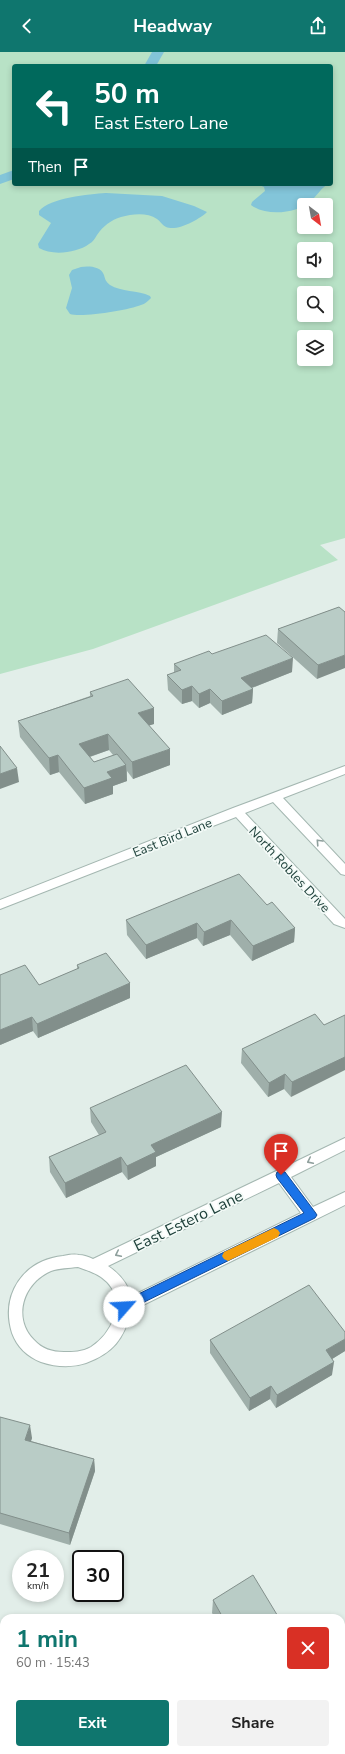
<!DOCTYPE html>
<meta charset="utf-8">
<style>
:root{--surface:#fff;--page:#f2f2f2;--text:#222;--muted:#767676;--accent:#0f766e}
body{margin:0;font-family:"Nunito Sans",sans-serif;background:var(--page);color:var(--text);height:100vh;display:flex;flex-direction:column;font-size:15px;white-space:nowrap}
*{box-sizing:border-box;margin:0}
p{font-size:13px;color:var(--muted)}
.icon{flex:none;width:22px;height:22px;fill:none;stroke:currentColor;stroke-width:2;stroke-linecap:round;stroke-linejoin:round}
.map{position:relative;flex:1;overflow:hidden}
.drawer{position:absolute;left:0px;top:1562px;width:345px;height:140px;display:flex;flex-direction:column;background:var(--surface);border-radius:12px 12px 0 0;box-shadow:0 2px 6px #0003}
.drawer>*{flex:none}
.guide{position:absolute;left:12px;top:12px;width:321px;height:122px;border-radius:4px;box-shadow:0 2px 6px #0003;background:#00695c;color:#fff;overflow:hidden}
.needle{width:26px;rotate:149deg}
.controls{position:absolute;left:297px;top:146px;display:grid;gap:8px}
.controls a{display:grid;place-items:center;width:36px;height:36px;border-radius:4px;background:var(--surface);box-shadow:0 2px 6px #0003;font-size:20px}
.speed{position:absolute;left:12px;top:1498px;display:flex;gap:8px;font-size:20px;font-weight:700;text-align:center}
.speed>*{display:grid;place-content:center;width:52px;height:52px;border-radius:50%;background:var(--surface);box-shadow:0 2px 6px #0003;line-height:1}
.speed small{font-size:10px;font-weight:400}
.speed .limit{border:2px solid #111;border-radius:6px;background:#fff;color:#111}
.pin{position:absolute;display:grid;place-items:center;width:34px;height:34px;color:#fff;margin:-41px -17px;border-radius:50% 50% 50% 0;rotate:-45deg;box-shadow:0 0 4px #0007}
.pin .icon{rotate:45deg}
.me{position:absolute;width:44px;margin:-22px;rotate:64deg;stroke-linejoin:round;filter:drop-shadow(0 0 3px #0008)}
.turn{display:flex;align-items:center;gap:14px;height:84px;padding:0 16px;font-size:18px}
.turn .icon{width:52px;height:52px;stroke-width:2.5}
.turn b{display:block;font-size:28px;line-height:34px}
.then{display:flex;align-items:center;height:38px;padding:0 16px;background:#0003;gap:8px;font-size:15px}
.round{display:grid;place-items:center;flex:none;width:42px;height:42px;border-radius:4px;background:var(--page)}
.overview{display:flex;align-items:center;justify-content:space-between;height:68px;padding:0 16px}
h1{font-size:24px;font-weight:700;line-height:30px;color:var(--accent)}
.action{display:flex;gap:8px;margin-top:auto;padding:8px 16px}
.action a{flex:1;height:46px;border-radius:4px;background:var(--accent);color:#fff;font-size:16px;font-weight:700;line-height:46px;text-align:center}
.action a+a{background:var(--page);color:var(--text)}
header{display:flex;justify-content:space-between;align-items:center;height:52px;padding:0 16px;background:var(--accent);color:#fff;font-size:18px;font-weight:700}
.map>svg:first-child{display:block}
.green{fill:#b8e2c6;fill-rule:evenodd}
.water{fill:#83c5d9}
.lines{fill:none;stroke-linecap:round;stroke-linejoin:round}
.canal{fill:#83c5d9;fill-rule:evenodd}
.minor-casing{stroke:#a4b7b1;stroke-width:2}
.minor{fill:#fff;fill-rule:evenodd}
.wall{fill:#9fafaa;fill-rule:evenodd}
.shaded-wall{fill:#828f8b}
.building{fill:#b9ccc6;stroke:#828f8b}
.oneway{stroke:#8fa09d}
.route{fill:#1a73e8;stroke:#114b97}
.slow{fill:#f59e0b}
.labels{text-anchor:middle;stroke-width:3.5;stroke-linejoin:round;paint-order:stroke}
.street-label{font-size:13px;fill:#1f413b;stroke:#f3faf7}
.near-street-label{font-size:16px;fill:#1f413b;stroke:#f3faf7}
</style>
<header><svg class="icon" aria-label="back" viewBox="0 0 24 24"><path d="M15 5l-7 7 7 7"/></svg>Headway<svg class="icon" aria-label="share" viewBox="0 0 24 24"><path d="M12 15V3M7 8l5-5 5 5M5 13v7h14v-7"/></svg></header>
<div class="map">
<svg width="345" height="1702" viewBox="0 0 345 1702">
<rect width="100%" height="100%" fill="#e2eee9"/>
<!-- green -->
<path class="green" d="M0,0H345V486L320,493L338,508L93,597L0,622ZM14,14H331V132H14ZM304,153H326V175H304ZM304,197H326V219H304ZM304,241H326V263H304ZM304,285H326V307H304Z"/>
<!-- water -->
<g class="water">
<path d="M257,132H328C319,138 318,143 310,150C297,161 267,165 251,153L252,150L265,139L264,135Z"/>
<path d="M106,141L162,144L194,154L207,160C200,167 177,180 166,175C162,173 160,169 157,167C147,160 132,162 121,165C111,168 103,174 97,183C95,186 93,190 89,192C77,201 52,204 39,196L38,192L51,171L39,163V159C50,146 89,142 106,141Z"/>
<path d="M81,215C88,214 101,214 104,223C105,227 106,230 110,233C121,240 138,238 150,244L151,246C148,249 145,252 141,253C129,258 81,266 70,262L66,256L72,236L69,223L72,218Z"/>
</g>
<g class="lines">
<!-- canal -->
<g class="canal">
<path d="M152,0H164L156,14H144Z"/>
<path d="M14,118V127L0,132V123Z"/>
</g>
<defs>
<g id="minor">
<path d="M345,714V722L283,746L345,812V823L341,822L273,750L245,761L345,867V876L334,872L236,765L0,857V848L233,756Z"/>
<path d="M345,1086V1098L291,1125L313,1155L345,1140V1153L131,1259C124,1287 113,1301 86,1311C71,1316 56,1315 41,1310C28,1305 17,1295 12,1281C0,1242 24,1208 63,1204C68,1203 74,1202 79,1203C83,1203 89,1205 93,1207ZM279,1131L301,1161L130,1245C129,1231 118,1221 108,1214ZM78,1215C89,1219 99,1222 107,1230C127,1251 111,1282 91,1295C82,1300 73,1300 64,1300C52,1300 42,1297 34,1288C12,1266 23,1231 51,1219C59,1216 69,1216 78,1215Z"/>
</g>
</defs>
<!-- minor casing -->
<use href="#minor" class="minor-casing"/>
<!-- minor -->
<use href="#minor" class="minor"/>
</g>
<!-- wall -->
<g class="wall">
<path d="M339,555L317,627L277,591L278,577Z"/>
<path d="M212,602L292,620L252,636L253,637L252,651L222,663L210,651L199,656L192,649L182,652L168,638L167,623L174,621V612Z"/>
<path d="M90,640L154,672L149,673L170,713L133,727L127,719V729L113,734V742L85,752L59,720L50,723L20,685L18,669L90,644ZM109,698L113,703L94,710L90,705Z"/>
<path d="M267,853L295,876L294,890L252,909L230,883L203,894L197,886L146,907L127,883L126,868Z"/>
<path d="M77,913L130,931V946L38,986L33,979L0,993L39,933L77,917Z"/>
<path d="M315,962L291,1045L284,1037L268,1045L241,1011L242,997Z"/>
<path d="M90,1056L221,1075L156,1105V1114L128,1128L122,1120L66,1146L50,1120L49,1105L99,1083L91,1070Z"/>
<path d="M210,1288L345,1299L332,1307V1323L276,1356L270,1347L249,1359L210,1301Z"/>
<path d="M0,1365L32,1386L31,1389L94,1407L95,1419L70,1493L0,1472Z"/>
<path d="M213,1548L279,1566H215L212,1561Z"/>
<path d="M101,1698H280L274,1702H103Z"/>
</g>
<!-- shaded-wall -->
<g class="shaded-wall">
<path d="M345,603V616L317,627L318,613Z"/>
<path d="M293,606L292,620L241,640V626Z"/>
<path d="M192,634V649L182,652V638Z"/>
<path d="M210,637V651L199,656V642Z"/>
<path d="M253,637L252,651L222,663V649Z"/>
<path d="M154,656V672L138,677V661Z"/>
<path d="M108,682L109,698L80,708L79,692Z"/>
<path d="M170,697V713L133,727L132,710Z"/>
<path d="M58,703L59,720L50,723L49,706Z"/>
<path d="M126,713L127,729L113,734V742L85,752L84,736L107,720Z"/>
<path d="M17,716L19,730L0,737V722Z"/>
<path d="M231,868L230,883L203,894L204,880Z"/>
<path d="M197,871V886L146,907V893Z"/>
<path d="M295,876L294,890L252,909L253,894Z"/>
<path d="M130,931V946L38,986L37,972Z"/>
<path d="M32,965L33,979L0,993V978Z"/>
<path d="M345,993V1018L291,1045L292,1030Z"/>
<path d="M285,1022L284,1037L268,1045L269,1031Z"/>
<path d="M222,1060L221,1075L156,1105V1114L128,1128L127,1114L151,1093Z"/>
<path d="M121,1105L122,1120L66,1146L65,1131Z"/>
<path d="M345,1287V1299L324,1312L326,1298Z"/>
<path d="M334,1310L332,1323L276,1356L277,1343Z"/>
<path d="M271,1334L270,1347L249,1359L250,1346Z"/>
<path d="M30,1373L32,1386L27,1400L25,1388Z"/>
<path d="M94,1407L95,1419L70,1493L69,1481Z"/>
<path d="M243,1698V1702H236Z"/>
<path d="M264,1698H280L274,1702H258Z"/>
</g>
<!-- building -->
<g class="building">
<path d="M339,555L345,560V603L318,613L278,577Z"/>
<path d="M266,583L293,606L241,626L253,637L222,649L210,637L199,642L192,634L182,638L167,623L181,618L174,612L209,599L212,602Z"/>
<path d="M128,627L154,656L138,661L170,697L132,710L108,682L79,692L94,710L117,702L126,713L107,720L112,726L84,736L58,703L49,706L18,669L93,644L90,640Z"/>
<path d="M0,694L17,716L0,722Z"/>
<path d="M239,822L267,853L272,850L295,876L253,894L231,868L204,880L197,871L146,893L126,868Z"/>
<path d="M106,901L130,931L37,972L32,965L0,978V923L25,913L39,933L79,916L77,913Z"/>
<path d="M315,962L324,973L345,963V1005L292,1030L285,1022L269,1031L242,997Z"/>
<path d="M186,1013L222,1060L151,1093L156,1100L127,1114L121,1105L65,1131L49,1105L106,1080L90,1056Z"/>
<path d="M309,1233L345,1280V1287L326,1298L334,1310L277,1343L271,1334L250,1346L210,1288Z"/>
<path d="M0,1365L30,1373L25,1388L94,1407L69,1481L0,1461Z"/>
<path d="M253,1523L279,1566H219L222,1564L213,1548Z"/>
<path d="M4,1664V1698H25L28,1702H0V1666Z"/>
<path d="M106,1698H243L236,1702H108Z"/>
<path d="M243,1698H264L258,1702H246Z"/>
</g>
<!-- one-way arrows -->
<defs><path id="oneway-chevron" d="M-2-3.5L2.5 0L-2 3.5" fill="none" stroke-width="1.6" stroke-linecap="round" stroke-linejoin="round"/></defs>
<g class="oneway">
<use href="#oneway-chevron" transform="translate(319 790) rotate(-133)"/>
<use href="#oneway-chevron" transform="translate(310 1109) rotate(154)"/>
<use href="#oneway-chevron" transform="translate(118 1202) rotate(154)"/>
</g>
<!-- route -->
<path class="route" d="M281,1119L285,1120L315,1160L317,1163L315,1166L128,1258L124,1260L120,1258L118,1255L120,1251L304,1161L277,1126L276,1123L277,1120Z"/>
<!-- slow -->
<path class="slow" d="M274,1176L278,1178L280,1181L278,1185L232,1207L228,1209L224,1207L222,1204L224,1200Z"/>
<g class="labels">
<!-- street labels -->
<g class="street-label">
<text transform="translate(172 785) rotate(-22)" y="5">East Bird Lane</text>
<text transform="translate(290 817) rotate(47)" y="5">North Robles Drive</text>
</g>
<!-- near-street labels -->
<g class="near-street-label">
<text transform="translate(188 1168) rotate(-26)" y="6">East Estero Lane</text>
</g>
</g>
</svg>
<div class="controls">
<a><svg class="needle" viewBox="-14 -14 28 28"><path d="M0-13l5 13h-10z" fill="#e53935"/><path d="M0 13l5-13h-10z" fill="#767676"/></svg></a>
<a><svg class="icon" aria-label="sound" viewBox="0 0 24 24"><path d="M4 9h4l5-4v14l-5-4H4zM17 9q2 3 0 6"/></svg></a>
<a><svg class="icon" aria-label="search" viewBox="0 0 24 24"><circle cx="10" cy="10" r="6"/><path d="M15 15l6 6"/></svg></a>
<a><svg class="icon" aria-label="layers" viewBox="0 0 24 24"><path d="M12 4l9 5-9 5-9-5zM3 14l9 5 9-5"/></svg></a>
</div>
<div class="speed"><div>21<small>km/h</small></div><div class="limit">30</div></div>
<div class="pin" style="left:281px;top:1123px;background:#d93025"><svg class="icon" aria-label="arrive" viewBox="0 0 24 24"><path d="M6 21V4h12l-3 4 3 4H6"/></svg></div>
<svg class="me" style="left:124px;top:1255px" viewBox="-20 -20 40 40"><circle r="19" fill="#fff"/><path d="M0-13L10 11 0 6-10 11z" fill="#1a73e8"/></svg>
<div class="guide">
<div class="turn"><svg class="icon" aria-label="left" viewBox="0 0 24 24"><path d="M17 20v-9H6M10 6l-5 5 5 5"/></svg><div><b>50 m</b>East Estero Lane</div></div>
<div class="then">Then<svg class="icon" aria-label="arrive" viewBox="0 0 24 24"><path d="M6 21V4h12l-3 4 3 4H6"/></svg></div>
</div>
<section class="drawer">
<div class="overview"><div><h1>1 min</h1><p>60 m · 15:43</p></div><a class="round" style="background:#d93025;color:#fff"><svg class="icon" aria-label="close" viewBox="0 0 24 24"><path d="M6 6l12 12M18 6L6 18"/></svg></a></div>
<div class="action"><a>Exit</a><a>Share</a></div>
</section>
</div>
